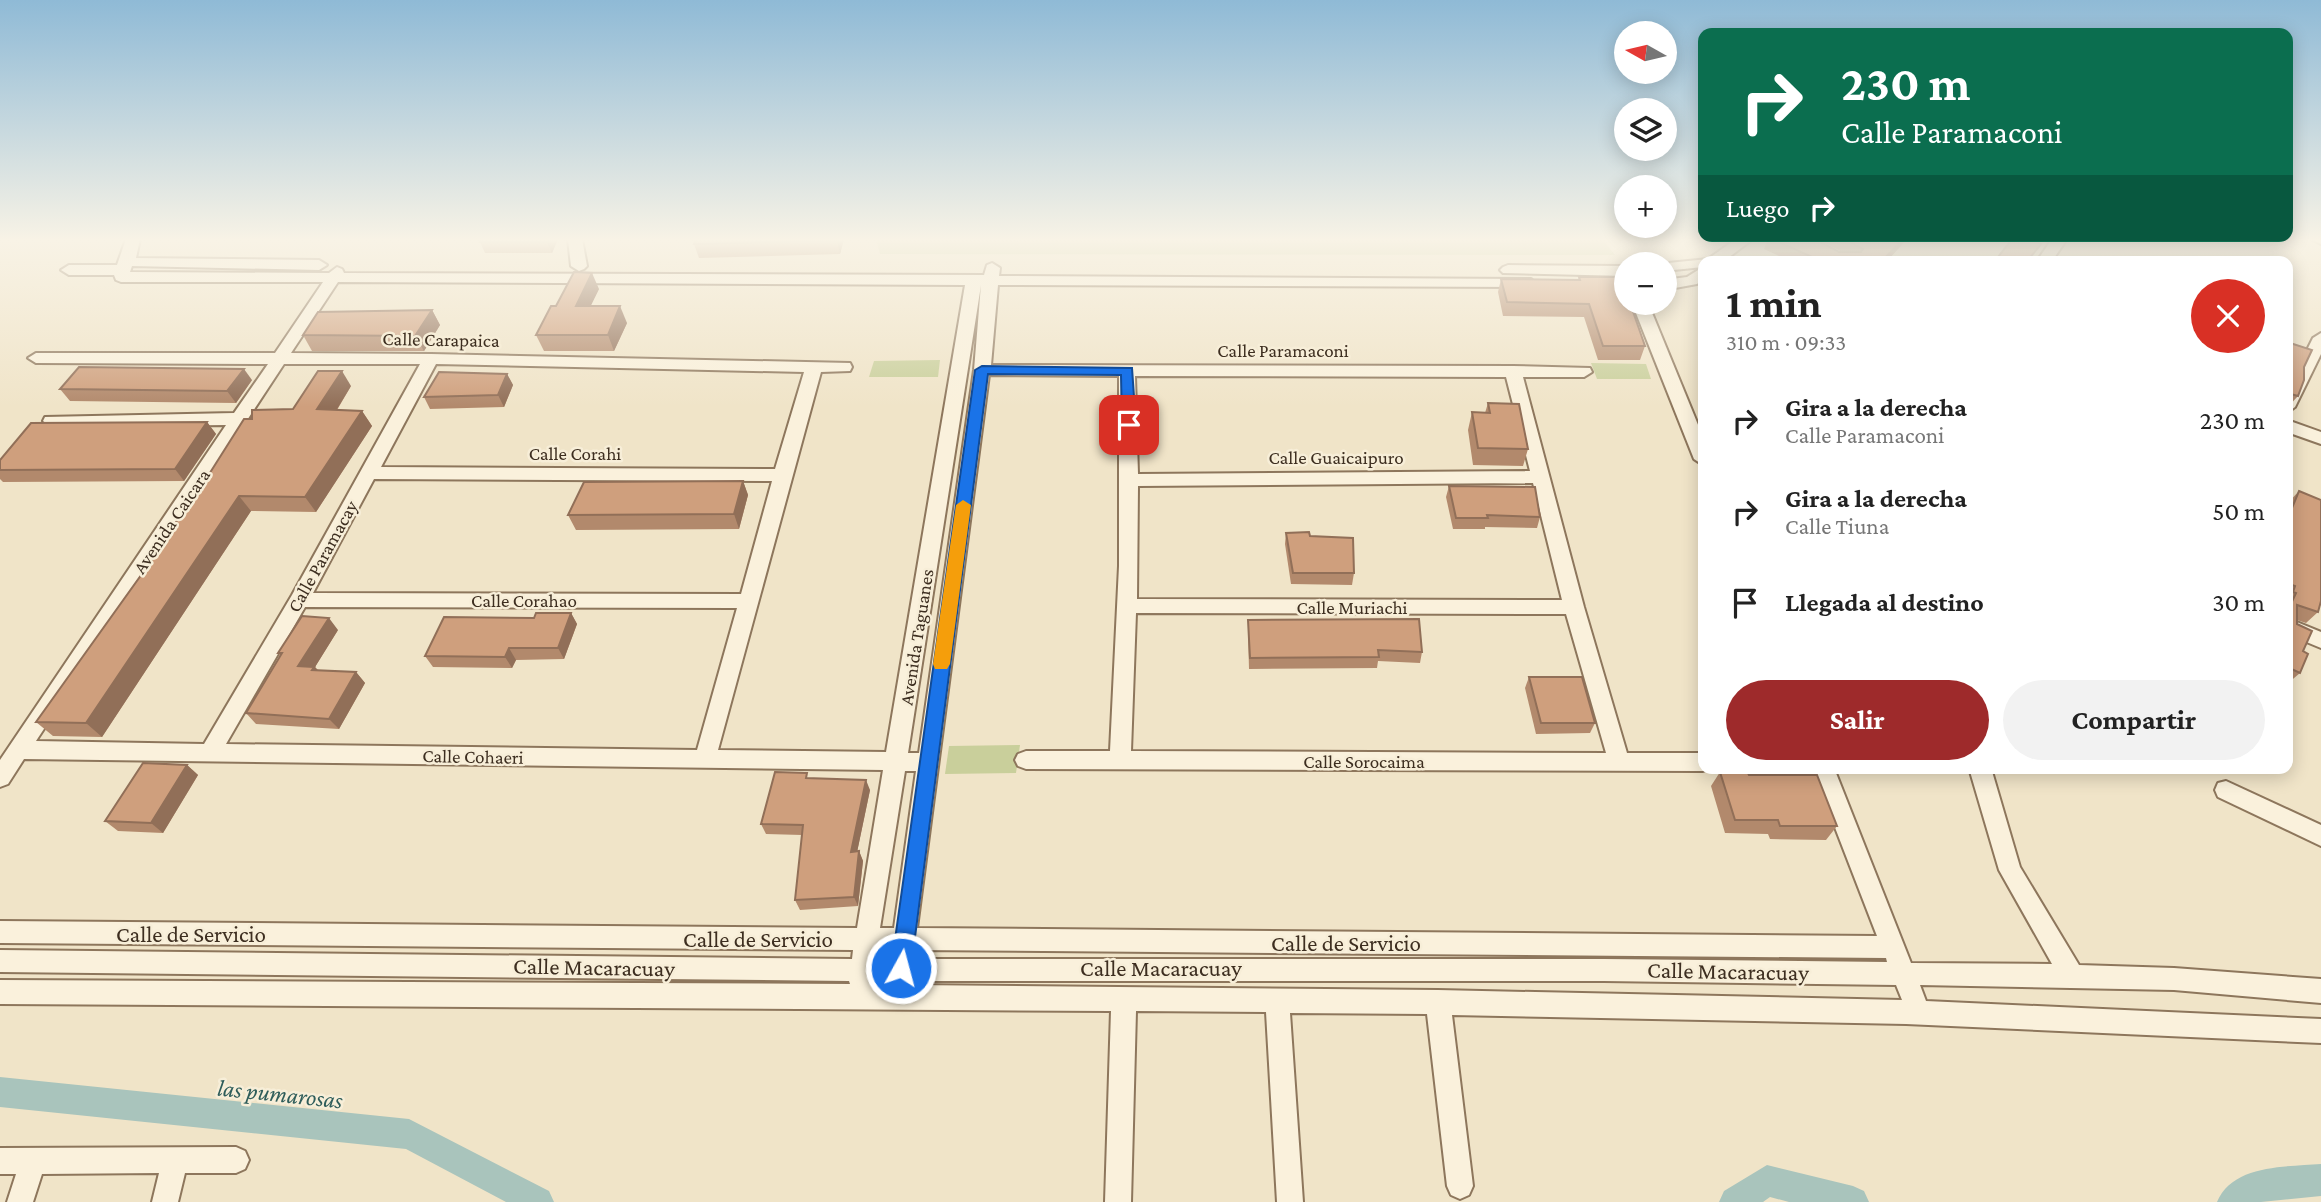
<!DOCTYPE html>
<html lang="es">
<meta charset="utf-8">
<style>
:root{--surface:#fff;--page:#f2f2f2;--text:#222;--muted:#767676;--accent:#9e2a2b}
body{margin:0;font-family:"Crimson Pro",serif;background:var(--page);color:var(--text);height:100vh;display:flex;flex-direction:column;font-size:26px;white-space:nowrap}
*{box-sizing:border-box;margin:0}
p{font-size:23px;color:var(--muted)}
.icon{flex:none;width:38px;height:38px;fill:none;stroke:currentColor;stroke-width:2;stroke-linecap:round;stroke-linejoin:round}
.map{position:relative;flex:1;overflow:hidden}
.side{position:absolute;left:1698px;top:256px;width:595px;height:518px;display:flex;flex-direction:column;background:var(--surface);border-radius:14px;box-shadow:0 4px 18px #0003}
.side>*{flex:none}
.top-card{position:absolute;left:1698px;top:28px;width:595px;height:214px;border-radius:14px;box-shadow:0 4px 18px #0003;background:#0b6e4f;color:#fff;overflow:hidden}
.needle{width:46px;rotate:278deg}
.fabs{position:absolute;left:1614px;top:21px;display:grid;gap:14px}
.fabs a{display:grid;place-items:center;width:63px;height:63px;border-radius:50%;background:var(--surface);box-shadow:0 4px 18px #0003;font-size:35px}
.pin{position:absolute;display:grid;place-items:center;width:60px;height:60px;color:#fff;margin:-30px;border-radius:14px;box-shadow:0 4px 10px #0006}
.me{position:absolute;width:77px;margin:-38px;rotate:7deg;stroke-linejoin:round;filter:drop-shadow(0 0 5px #0008)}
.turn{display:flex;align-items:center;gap:24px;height:147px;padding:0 28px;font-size:32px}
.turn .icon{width:91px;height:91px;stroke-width:2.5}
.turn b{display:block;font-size:49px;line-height:60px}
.then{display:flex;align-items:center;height:66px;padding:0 28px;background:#0003;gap:14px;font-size:26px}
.round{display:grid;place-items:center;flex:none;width:74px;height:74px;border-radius:37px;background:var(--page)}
.head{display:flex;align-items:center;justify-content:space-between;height:119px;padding:0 28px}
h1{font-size:42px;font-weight:700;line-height:52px}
.action{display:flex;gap:14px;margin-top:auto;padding:14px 28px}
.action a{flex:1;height:80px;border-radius:42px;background:var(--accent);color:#fff;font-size:28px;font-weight:700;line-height:80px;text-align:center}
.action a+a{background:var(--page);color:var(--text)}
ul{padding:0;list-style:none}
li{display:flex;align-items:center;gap:21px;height:91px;padding:0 28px}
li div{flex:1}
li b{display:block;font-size:26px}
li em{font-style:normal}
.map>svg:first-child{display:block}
.green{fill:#c9cf9b}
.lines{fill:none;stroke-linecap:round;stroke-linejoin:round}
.canal{fill:#a9c4bc;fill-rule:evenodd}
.street-casing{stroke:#8d765c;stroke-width:4}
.street{fill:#faf1dc;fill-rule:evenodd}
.wall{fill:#b2896c}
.shaded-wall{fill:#916f58}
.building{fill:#cf9f7d;stroke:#916f58;stroke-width:2}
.route{fill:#1a73e8;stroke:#114b97;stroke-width:2}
.slow{fill:#f59e0b}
.labels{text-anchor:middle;stroke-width:5;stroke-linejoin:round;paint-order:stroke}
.street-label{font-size:19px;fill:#3d2e20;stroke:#f7eed8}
.near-street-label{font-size:23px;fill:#3d2e20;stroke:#f7eed8}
.near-water-label{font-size:24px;font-style:italic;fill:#2f5d5a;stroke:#f7eed8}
</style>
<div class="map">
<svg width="2321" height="1202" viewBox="0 0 2321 1202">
<rect width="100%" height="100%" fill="#f0e4c8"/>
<!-- green -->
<g class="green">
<path d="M876,239H1602L1615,255L880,254Z"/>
<path d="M940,360L938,377H869L874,361Z"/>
<path d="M1591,363L1646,364L1651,379H1597Z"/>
<path d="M1020,745L1016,773L945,774L949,746Z"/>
</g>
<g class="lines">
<!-- canal -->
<g class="canal">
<path d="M0,1077L409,1119L549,1191L554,1202H506L406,1149L0,1107Z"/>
<path d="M2321,1164V1196L2261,1202H2217C2233,1164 2286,1167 2321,1164Z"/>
<path d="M1767,1165L1853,1186L1864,1191L1869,1202H1789L1770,1197L1763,1202H1719L1724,1191Z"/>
</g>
<defs>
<g id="street">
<path d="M126,239H140L136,258L319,260L327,265L319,270L132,266L130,272L329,273L337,267L342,269L344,273L984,275L987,265L992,263L1000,268L999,276L1531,279L1534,282L1531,285L1526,287L998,285L991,365L1513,366L1590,368L1592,372L1584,377H1523L1584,607L1627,753H1703V768H1711L1703,771L1026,769L1018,766L1015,760L1018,754L1026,751H1110L1119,566V376L989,375L917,928L1877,936L1812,768H1834L1911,963L2052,964L1999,870L1969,768H1991L2020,867L2079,965L2174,968L2321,979V1003L2174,990L1920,985L1926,1001L2321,1019V1043L1906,1024L1452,1015L1473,1186L1469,1195L1460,1199L1451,1195L1447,1186L1427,1014L1290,1013L1303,1202H1277L1266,1012L1136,1011L1131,1202H1105L1111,1011L0,1004V980L850,984L849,981L0,972V950L852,959L853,950L0,943V921L857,928L883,770L24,759L8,784L0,787V760L226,425L51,427L43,421L45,417L234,413L268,364L36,363L28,358L36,353H275L323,282H121L116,280L114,275H69L61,270L69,265H117ZM338,282L965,285L886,752L718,750L821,372L850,371L852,367L850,363L431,354L291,353ZM981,285L974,370L919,753H908ZM284,364H420L292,595L204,744L36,741ZM436,364L804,372L775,469L381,467ZM1135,376L1506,377L1530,471L1138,474ZM374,479L772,481L741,594L313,593ZM1533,483L1562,600L1137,599L1138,486ZM305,607L737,608L697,750L226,744ZM1136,613L1566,614L1606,753L1131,751ZM905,771H916L894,928H880ZM877,950H890L889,959H875ZM914,950L1886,958L1887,962L1604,959H913ZM871,981H886V985L870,984ZM910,981H1604L1896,985L1902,1000L1438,990L910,985Z"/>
<path d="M568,239H582L587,266L584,269L579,271L571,266Z"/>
<path d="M1736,239H1753L1724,261H1703V267L1664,271V264H1658L1708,259Z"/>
<path d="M2052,239H2067L2052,261H2037Z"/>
<path d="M2311,239H2321V244Z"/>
<path d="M1508,265L1626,266V276L1503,273L1500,270L1503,267Z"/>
<path d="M1703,267V279L1697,284L1664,290V280L1687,277Z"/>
<path d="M1632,303H1648L1703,437V465L1694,459Z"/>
<path d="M2321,333V354L2295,407L2287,413V390L2313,338Z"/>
<path d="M2287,420L2321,432V444L2287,432Z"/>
<path d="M2287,618L2321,632V648L2287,634Z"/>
<path d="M2226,781L2321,825V846L2218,797L2215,790L2218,783Z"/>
<path d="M236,1147L245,1151L249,1160L245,1169L236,1173H185L178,1202H152L159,1173L42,1174L33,1202H7L16,1174H0V1148Z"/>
</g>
</defs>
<!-- street casing -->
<use href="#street" class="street-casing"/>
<!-- street -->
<use href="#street" class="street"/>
</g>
<!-- wall -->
<g class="wall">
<path d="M482,239H558L552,253H485L480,242Z"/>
<path d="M844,239L840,254L699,258L694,244Z"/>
<path d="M1768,239H1815L1839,252H1842L1818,239H1907L1887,261H1790L1764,249Z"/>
<path d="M1579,277L1645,346L1640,360H1598L1584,317L1503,316L1498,292L1501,279L1578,280Z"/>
<path d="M599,289L590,306L627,323L614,351H544L536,335L556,306Z"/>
<path d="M432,310L440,325L424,351H312L303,335Z"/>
<path d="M2287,342L2304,367L2298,396L2287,408Z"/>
<path d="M507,374L513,385L504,407L430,409L424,397Z"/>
<path d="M252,380L236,403L70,401L60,389Z"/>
<path d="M351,386L337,410L362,411L372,426L316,512L251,511L102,737L53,736L36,722L152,559L150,557L252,419L293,409Z"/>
<path d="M1488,403L1528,449L1523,466L1473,465L1468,430L1472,412L1485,413Z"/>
<path d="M207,422L216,434L184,481L3,482L0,479V460Z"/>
<path d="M743,481L748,495L739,529L576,530L568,515Z"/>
<path d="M1449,486L1540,517L1537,528L1485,527V529H1453L1446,497Z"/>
<path d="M2299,491L2321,500V603L2318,612L2306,623L2297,620V624L2303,651L2300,673L2287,684V504Z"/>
<path d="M1286,533L1310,536L1354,573L1352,585L1291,584L1285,544Z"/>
<path d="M571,613L577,624L564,659L516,660L512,668L433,667L425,656L534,618Z"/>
<path d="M1248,620L1422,652L1420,663L1378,661L1377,668L1249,669L1248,632Z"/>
<path d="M338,630L315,667L318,670L356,672L365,683L339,729L256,724L246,713L280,656L278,653Z"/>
<path d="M1529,677L1595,723L1590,733L1536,734L1525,688Z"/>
<path d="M187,765L198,775L163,833L118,831L105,821Z"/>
<path d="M1720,772L1749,775L1837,826L1826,840L1770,839L1768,834L1725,833L1711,786Z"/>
<path d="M810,778L870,790L857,852L859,851L863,861L858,906L800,910L795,900L802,835L766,834L761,824Z"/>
</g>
<!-- shaded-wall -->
<g class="shaded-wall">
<path d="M549,239H558L552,253L547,242Z"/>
<path d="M837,239H844L840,254L837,240Z"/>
<path d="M1903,239H1907L1887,261H1882Z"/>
<path d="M592,273L599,289L583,322L576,306Z"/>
<path d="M620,306L627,323L614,351L608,335Z"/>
<path d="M432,310L440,325L424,351L415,336Z"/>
<path d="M244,369L252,380L236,403L227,391Z"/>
<path d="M342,371L351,386L328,424L317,409Z"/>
<path d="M507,374L513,385L504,407L498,395Z"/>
<path d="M362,411L372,426L316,512L305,497Z"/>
<path d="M207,422L216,434L184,481L175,469Z"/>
<path d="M743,481L748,495L739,529L734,514Z"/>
<path d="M239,496L251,511L102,737L86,723Z"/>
<path d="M571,613L577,624L564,659L558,648Z"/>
<path d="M329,618L338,630L315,667L324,678L298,666Z"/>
<path d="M509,648L516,660L512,668L505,657Z"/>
<path d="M356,672L365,683L339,729L329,719Z"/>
<path d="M187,765L198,775L163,833L151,823Z"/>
<path d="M866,780L870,790L855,862L851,852Z"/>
<path d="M859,851L863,861L858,906L854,897Z"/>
</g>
<!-- building -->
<g class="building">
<path d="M482,239H549L547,242H480Z"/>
<path d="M696,239H837V240L694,244Z"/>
<path d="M1772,239H1815L1839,252H1861L1863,249L1845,239H1903L1882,261H1821Z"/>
<path d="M2012,239H2040L2037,242L2041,244L2029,259L2031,260L2030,261H1995Z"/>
<path d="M574,272L592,273L576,306H620L608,335H536L551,306H556Z"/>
<path d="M1579,277H1621L1626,291V303H1630L1645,346H1603L1589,304L1507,302L1501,279L1580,280Z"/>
<path d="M432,310L415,336L303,335L318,312Z"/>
<path d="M2287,342L2312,350L2304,367V380L2298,396L2287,393Z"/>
<path d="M79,367L244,369L227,391L60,389Z"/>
<path d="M318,371H342L317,409L362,411L305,497L239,496L86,723L36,722L154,557H150L194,498L244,419H252V410L293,409Z"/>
<path d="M439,372L507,374L498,395L424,397Z"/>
<path d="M1488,403L1519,404L1528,449L1478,448L1472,412L1490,413Z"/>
<path d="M207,422L175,469L0,470V460L31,423Z"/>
<path d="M743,481L734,514L568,515L584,482Z"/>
<path d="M1449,486L1535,487L1540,517L1487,515L1488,518H1456Z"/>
<path d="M2299,491L2321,500V601L2318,612L2297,605V624L2312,631L2303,651L2308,654L2300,673L2287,667V612L2296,593L2293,592L2295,586L2287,583V520Z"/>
<path d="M1309,532L1310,536L1353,538L1354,573H1293L1286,533Z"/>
<path d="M536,613H571L558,648H509L505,657L425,656L444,617L534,618Z"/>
<path d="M302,616L329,618L298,666L314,667L312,670L356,672L329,719L246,713L282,653H278Z"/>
<path d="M1419,619L1422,652L1378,650L1379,657L1250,658L1248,620Z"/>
<path d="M1529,677H1582L1595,723H1541Z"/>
<path d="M143,763L187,765L151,823L105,821Z"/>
<path d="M775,772L807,773L806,778L866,780L851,852L859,851L854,897L795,900L803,825L761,824Z"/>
<path d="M1720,772L1748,773L1749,775H1817L1837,826H1780L1778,820H1735Z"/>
</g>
<!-- sky -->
<linearGradient id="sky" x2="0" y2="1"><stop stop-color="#8fbad6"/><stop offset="0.59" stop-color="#f8f3e6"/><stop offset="1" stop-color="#f8f3e6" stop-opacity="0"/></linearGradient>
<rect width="2321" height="407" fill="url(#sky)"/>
<!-- route -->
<path class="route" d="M982,366L1132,368L1136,425L1129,430L1122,425L1121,375L988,374L911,968L908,975L901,977L894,975L891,968L975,370Z"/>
<!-- slow -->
<path class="slow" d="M963,500L971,505L950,664L947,669H935L933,664L956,505Z"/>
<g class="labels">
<!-- street labels -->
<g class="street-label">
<text transform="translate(441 339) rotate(1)" y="7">Calle Carapaica</text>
<text x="1283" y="357">Calle Paramaconi</text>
<text x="575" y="460">Calle Corahi</text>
<text x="1336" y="464">Calle Guaicaipuro</text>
<text transform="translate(171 521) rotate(-56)" y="7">Avenida Caicara</text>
<text transform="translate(322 556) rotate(-61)" y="7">Calle Paramacay</text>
<text x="524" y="607">Calle Corahao</text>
<text x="1352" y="614">Calle Muriachi</text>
<text transform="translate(916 637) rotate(-81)" y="7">Avenida Taguanes</text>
<text transform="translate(473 756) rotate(1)" y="7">Calle Cohaeri</text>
<text x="1364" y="768">Calle Sorocaima</text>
</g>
<!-- near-street labels -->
<g class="near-street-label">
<text x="191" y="942">Calle de Servicio</text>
<text x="758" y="947">Calle de Servicio</text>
<text x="1346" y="951">Calle de Servicio</text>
<text transform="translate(594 967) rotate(1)" y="8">Calle Macaracuay</text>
<text x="1161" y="976">Calle Macaracuay</text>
<text transform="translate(1728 971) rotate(1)" y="8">Calle Macaracuay</text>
</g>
<!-- near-water labels -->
<g class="near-water-label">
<text transform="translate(280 1094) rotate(6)" y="8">las pumarosas</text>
</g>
</g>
</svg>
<div class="fabs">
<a><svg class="needle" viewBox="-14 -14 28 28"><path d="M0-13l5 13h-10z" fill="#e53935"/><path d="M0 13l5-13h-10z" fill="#767676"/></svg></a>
<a><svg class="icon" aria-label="layers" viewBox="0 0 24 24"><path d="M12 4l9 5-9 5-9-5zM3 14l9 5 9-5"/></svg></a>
<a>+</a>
<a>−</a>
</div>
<div class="pin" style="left:1129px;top:425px;background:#d93025"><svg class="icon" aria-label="arrive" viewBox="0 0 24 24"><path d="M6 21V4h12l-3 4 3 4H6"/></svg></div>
<svg class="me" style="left:901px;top:968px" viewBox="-20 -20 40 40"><circle r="17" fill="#1a73e8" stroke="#fff" stroke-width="3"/><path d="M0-11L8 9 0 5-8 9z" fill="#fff"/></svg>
<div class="top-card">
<div class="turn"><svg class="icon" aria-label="right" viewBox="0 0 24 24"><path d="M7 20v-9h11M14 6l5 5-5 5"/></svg><div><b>230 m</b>Calle Paramaconi</div></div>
<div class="then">Luego<svg class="icon" aria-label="right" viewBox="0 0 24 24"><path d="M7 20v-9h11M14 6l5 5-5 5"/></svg></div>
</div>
<section class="side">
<div class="head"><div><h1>1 min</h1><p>310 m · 09:33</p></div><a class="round" style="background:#d93025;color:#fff"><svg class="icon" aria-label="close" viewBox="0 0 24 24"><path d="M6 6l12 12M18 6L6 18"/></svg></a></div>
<ul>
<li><svg class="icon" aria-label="right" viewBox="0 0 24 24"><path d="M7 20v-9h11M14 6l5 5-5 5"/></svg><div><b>Gira a la derecha</b><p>Calle Paramaconi</p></div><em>230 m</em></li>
<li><svg class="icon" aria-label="right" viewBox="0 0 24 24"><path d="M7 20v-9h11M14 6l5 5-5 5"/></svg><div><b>Gira a la derecha</b><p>Calle Tiuna</p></div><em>50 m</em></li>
<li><svg class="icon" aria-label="arrive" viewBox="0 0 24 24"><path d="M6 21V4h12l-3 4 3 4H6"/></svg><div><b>Llegada al destino</b></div><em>30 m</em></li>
</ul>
<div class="action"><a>Salir</a><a>Compartir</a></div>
</section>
</div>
